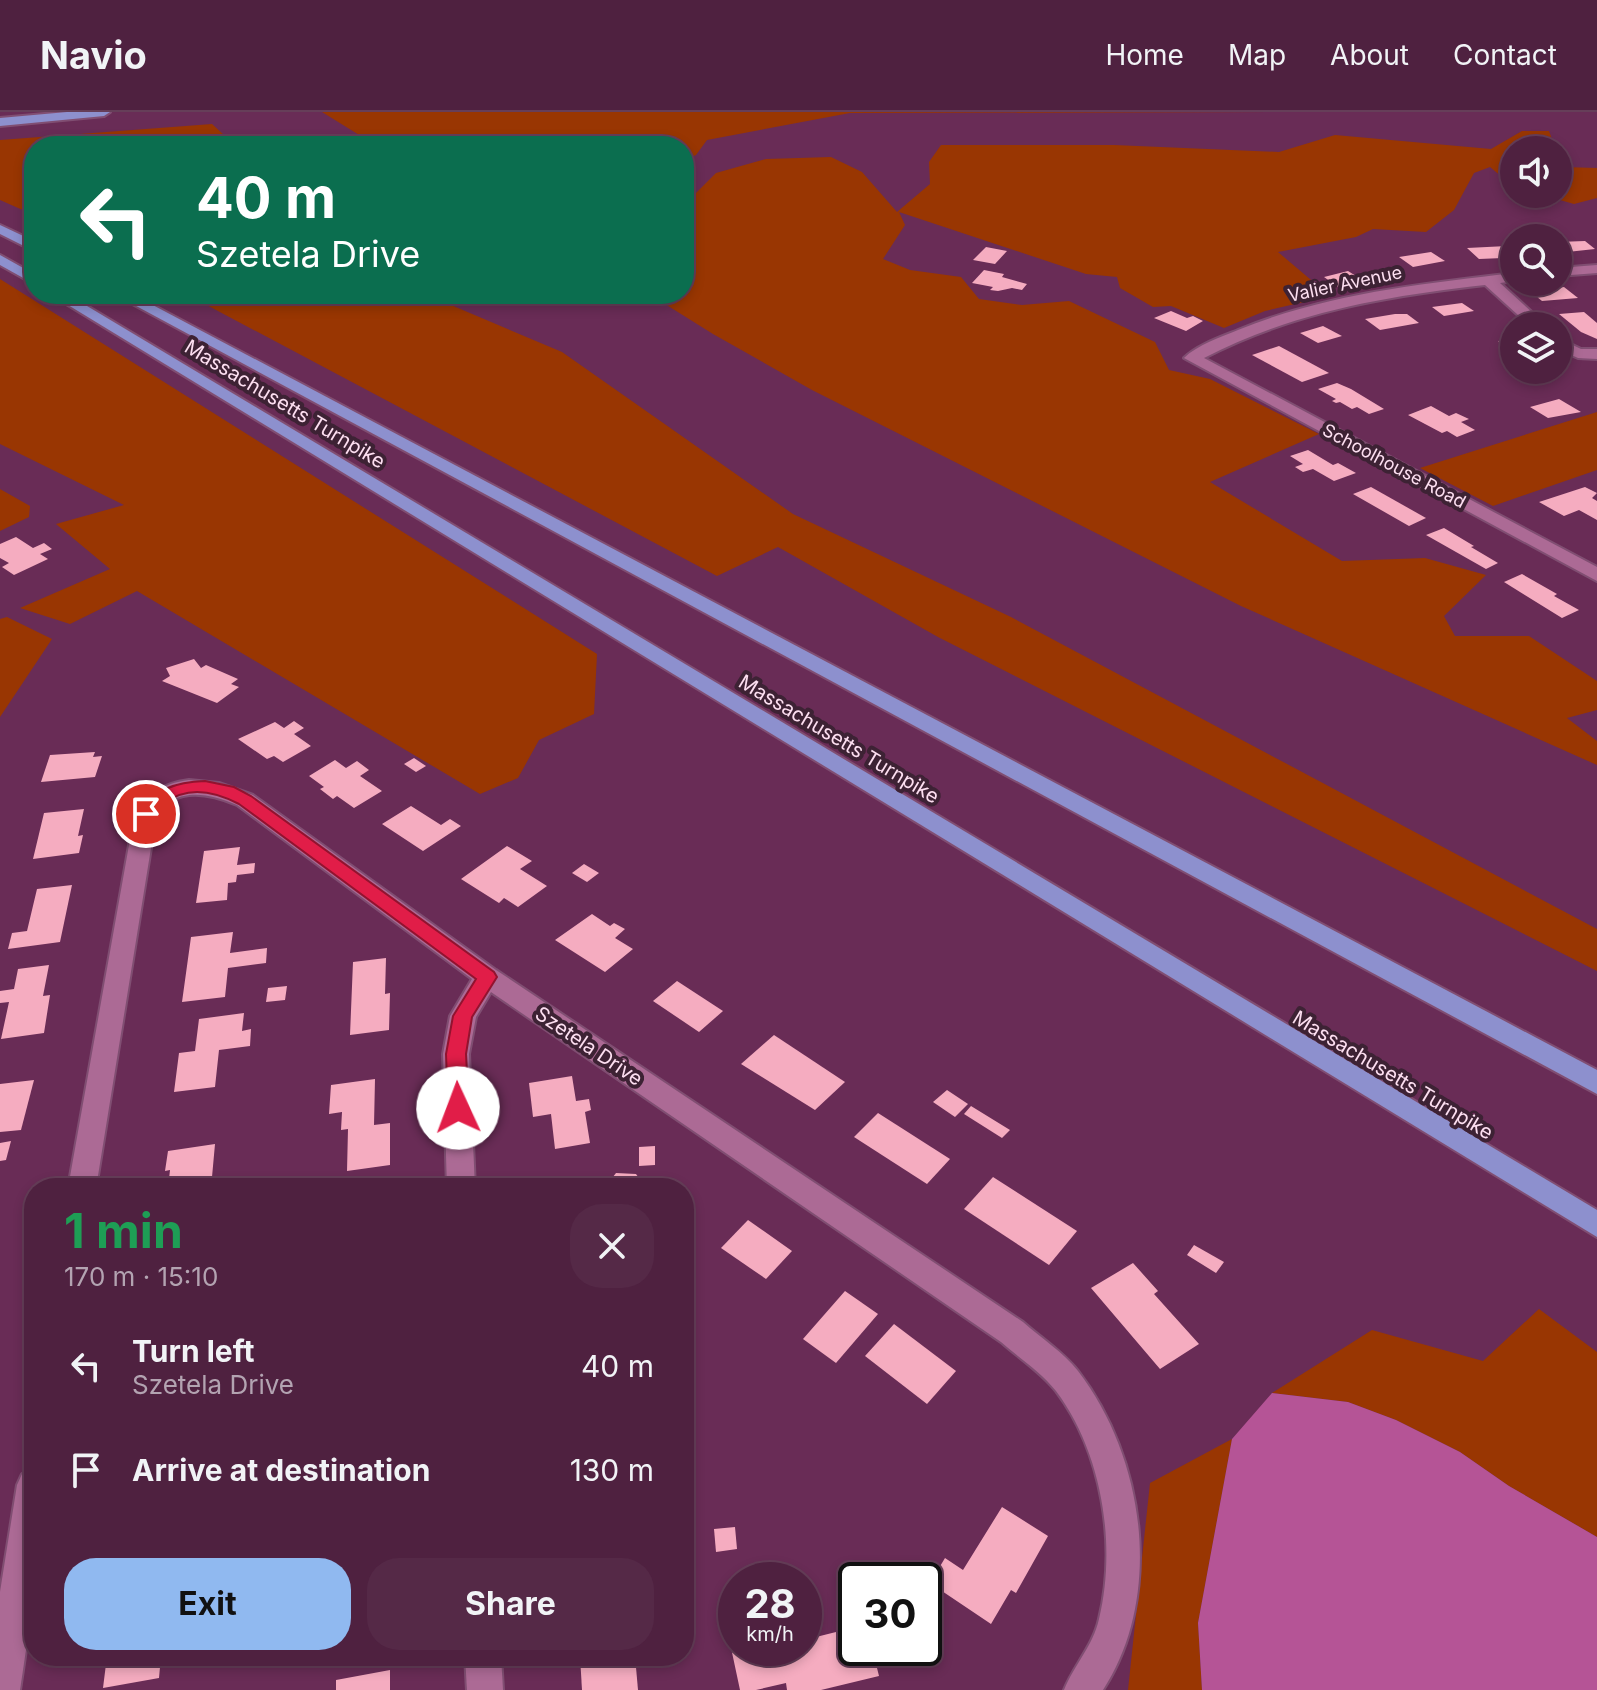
<!DOCTYPE html>
<meta charset="utf-8">
<style>
:root{--surface:#4f2140;--page:#552947;--text:#f1f3f6;--muted:#b3a3b1;--line:#663e59;--accent:#90b9f0}
body{margin:0;font-family:Inter,sans-serif;background:var(--page);color:var(--text);height:100vh;display:flex;flex-direction:column;font-size:30px;white-space:nowrap}
*{box-sizing:border-box;margin:0}
p{font-size:26px;color:var(--muted)}
.icon{flex:none;width:44px;height:44px;fill:none;stroke:currentColor;stroke-width:2;stroke-linecap:round;stroke-linejoin:round}
.map{position:relative;flex:1;overflow:hidden}
.drawer{position:absolute;left:24px;top:1066px;width:670px;height:488px;display:flex;flex-direction:column;background:var(--surface);border-radius:32px;box-shadow:0 4px 12px #0003,0 0 0 2px var(--line)}
.drawer>*{flex:none}
.hud{position:absolute;left:24px;top:24px;width:670px;height:168px;border-radius:32px;box-shadow:0 4px 12px #0003,0 0 0 2px var(--line);background:#0b6e4f;color:#fff;overflow:hidden}
.tools{position:absolute;left:1500px;top:24px;display:grid;gap:16px}
.tools a{display:grid;place-items:center;width:72px;height:72px;border-radius:50%;background:var(--surface);box-shadow:0 4px 12px #0003,0 0 0 2px var(--line);font-size:40px}
.speed{position:absolute;left:718px;top:1450px;display:flex;gap:16px;font-size:40px;font-weight:700;text-align:center}
.speed>*{display:grid;place-content:center;width:104px;height:104px;border-radius:50%;background:var(--surface);box-shadow:0 4px 12px #0003,0 0 0 2px var(--line);line-height:1}
.speed small{font-size:20px;font-weight:400}
.speed .limit{border:4px solid #111;border-radius:12px;background:#fff;color:#111}
.pin{position:absolute;display:grid;place-items:center;width:68px;height:68px;color:#fff;margin:-34px;border:4px solid #fff;border-radius:50%;box-shadow:0 2px 8px #0007}
.me{position:absolute;width:88px;margin:-44px;rotate:358deg;stroke-linejoin:round;filter:drop-shadow(0 0 6px #0008)}
.turn{display:flex;align-items:center;gap:28px;height:168px;padding:0 40px;font-size:36px}
.turn .icon{width:104px;height:104px;stroke-width:2.5}
.turn b{display:block;font-size:56px;line-height:68px}
.round{display:grid;place-items:center;flex:none;width:84px;height:84px;border-radius:32px;background:var(--page)}
.summary{display:flex;align-items:center;justify-content:space-between;height:136px;padding:0 40px}
h1{font-size:48px;font-weight:700;line-height:60px;color:#1e9e55}
.cta{display:flex;gap:16px;margin-top:auto;padding:16px 40px}
.cta a{flex:1;height:92px;border-radius:32px;background:var(--accent);color:#111;font-size:32px;font-weight:700;line-height:92px;text-align:center}
.cta a+a{background:var(--page);color:var(--text)}
ul{padding:0;list-style:none}
li{display:flex;align-items:center;gap:24px;height:104px;padding:0 40px}
li div{flex:1}
li b{display:block;font-size:30px}
li em{font-style:normal}
header{display:flex;align-items:center;gap:48px;box-sizing:border-box;height:112px;padding:0 40px;background:var(--surface);border-bottom:2px solid var(--line)}
header strong{font-size:38px}
nav{display:flex;gap:44px;margin-inline-start:auto;font-size:28px}
.map>svg:first-child{display:block}
.green{fill:#993602}
.water{fill:#b55496}
.building{fill:#f5acc0}
.lines{fill:none;stroke-linecap:round;stroke-linejoin:round}
.street-casing{stroke:#804e72;stroke-width:4}
.highway-casing{stroke:#804e72;stroke-width:4}
.street{fill:#ac6a95;fill-rule:evenodd}
.highway{fill:#8d90ce;fill-rule:evenodd}
.route{fill:#e11d48;stroke:#92132f;stroke-width:2}
.labels{text-anchor:middle;stroke-width:8;stroke-linejoin:round;paint-order:stroke}
.far-street-label{font-size:18px;fill:#fddff1;stroke:#3d2234}
.street-label{font-size:20px;fill:#fddff1;stroke:#3d2234}
</style>
<header>
<strong>Navio</strong>
<nav><a>Home</a><a>Map</a><a>About</a><a>Contact</a></nav>
</header>
<div class="map">
<svg width="1597" height="1578" viewBox="0 0 1597 1578">
<rect width="100%" height="100%" fill="#692c56"/>
<!-- green -->
<g class="green">
<path d="M322,0H1297L850,1L707,28L696,43L684,48V34H377Z"/>
<path d="M212,12L236,34H34V103L0,88V28Z"/>
<path d="M1522,19H1549L1556,38H1514V75L1490,55L1474,61L1454,98L1426,120L1373,117L1356,125L1278,140L1330,184L1265,199L1224,216L1171,194L1153,195L1120,176L1117,165L1086,162L899,100L905,113L883,147L910,158L961,165L979,187L1022,193L1069,189L1155,230L1169,258L1210,267L1319,322L1210,370L1342,449L1425,446L1486,463L1444,504L1455,524H1529L1597,569V598L1567,606L1597,629V653L1241,494L812,278L713,222L649,182H684V93L716,61L766,47L831,45L862,60L897,100L930,72L929,50L941,33H1114L1279,40L1335,23L1491,37Z"/>
<path d="M1558,43L1563,55L1597,56V86L1574,92L1539,82H1558Z"/>
<path d="M0,167L597,542L594,602L539,628L518,666L480,682L137,479L70,512L20,496L110,457L56,412L124,393L0,332Z"/>
<path d="M186,182H425L562,240L793,402L1011,505L1597,817V859L938,525L778,435L717,464Z"/>
<path d="M1597,300V358L1493,394L1420,356Z"/>
<path d="M0,377L30,394L29,405L0,419Z"/>
<path d="M7,505L52,527L0,605V507Z"/>
<path d="M1539,1197L1597,1240V1425L1509,1374L1460,1340L1396,1308L1348,1290L1272,1281L1372,1218L1483,1249Z"/>
<path d="M1232,1327L1198,1511L1202,1578H1128L1150,1371Z"/>
</g>
<!-- water -->
<path class="water" d="M1272,1281L1348,1290L1396,1308L1460,1340L1509,1374L1597,1425V1578H1202L1198,1511L1232,1327Z"/>
<!-- building -->
<g class="building">
<path d="M1585,129L1595,137L1558,141V130Z"/>
<path d="M1507,134L1514,143H1501L1503,146L1479,147L1467,136Z"/>
<path d="M986,135L1007,139L995,152L973,148Z"/>
<path d="M1431,140L1445,149L1413,155L1399,145Z"/>
<path d="M984,158L1004,162L1002,165L1027,172L1022,178L1012,176L998,179L990,178L993,175L972,171Z"/>
<path d="M1348,159L1356,164L1371,161L1379,166L1367,168L1374,173L1341,177L1324,165Z"/>
<path d="M1564,175L1578,186L1542,189L1531,180Z"/>
<path d="M1462,191L1474,199L1444,204L1432,195Z"/>
<path d="M1171,199L1187,206L1193,204L1203,209L1186,219L1154,206Z"/>
<path d="M1584,200L1597,211V227L1581,220L1559,202Z"/>
<path d="M1395,202H1407L1419,211L1380,218L1365,207Z"/>
<path d="M1323,214L1342,224L1318,231L1300,221Z"/>
<path d="M1514,228V250H1510L1501,244H1505L1500,239H1508L1498,229Z"/>
<path d="M1279,234L1329,261L1302,270L1252,243Z"/>
<path d="M1337,271L1351,277L1384,297L1369,302L1357,295L1352,297L1340,290L1336,291L1332,289L1336,287L1318,277Z"/>
<path d="M1559,287L1581,300L1548,306L1530,295Z"/>
<path d="M1431,294L1449,304L1456,301L1469,307L1461,310L1475,318L1457,325L1447,319L1442,321L1408,303Z"/>
<path d="M1308,338L1333,353L1338,351L1356,361L1334,369L1313,357L1303,360L1295,355L1303,352L1290,344Z"/>
<path d="M1371,375L1426,406L1409,414L1353,382Z"/>
<path d="M1585,375L1597,381L1592,386L1597,389V408L1579,398L1564,404L1539,390Z"/>
<path d="M1444,416L1474,434L1471,435L1498,451L1486,457L1426,423Z"/>
<path d="M16,425L33,436L44,431L52,437L40,442L48,447L14,463L2,455L9,451L0,446V432Z"/>
<path d="M1522,462L1557,482L1554,484L1579,498L1562,506L1504,470Z"/>
<path d="M194,547L201,556L206,553L238,567L231,572L239,575L217,591L162,569L170,564L166,556Z"/>
<path d="M294,609L304,616L294,622L311,634L283,650L274,644L267,647L238,627L275,610L284,616Z"/>
<path d="M95,640L93,645L102,644L95,665L41,670L50,643Z"/>
<path d="M414,646L426,654L416,660L404,652Z"/>
<path d="M335,648L346,656L357,649L369,658L360,664L382,679L354,696L337,684L333,687L320,677L324,675L309,664Z"/>
<path d="M411,694L441,713L450,707L461,714L423,739L382,712Z"/>
<path d="M84,697L78,724L83,723L79,741L33,747L44,701Z"/>
<path d="M507,734L532,749L520,757L547,774L518,795L504,786L499,791L461,767Z"/>
<path d="M240,735L237,753L255,751L254,761L237,763L236,770L228,771L227,788L196,791L204,739Z"/>
<path d="M584,752L599,761L587,770L572,761Z"/>
<path d="M72,773L60,830L8,837L12,821L27,819L37,777Z"/>
<path d="M592,802L610,814L614,811L625,817L615,826L633,837L605,860L555,828Z"/>
<path d="M233,820L230,841L267,836L266,851L228,856L225,885L182,890L191,825Z"/>
<path d="M386,846L385,882L390,881L389,918L350,923L353,850Z"/>
<path d="M49,853L43,884L50,883L44,921L1,927L9,890L0,891V879L14,877L18,857Z"/>
<path d="M677,869L723,899L699,920L653,889Z"/>
<path d="M287,874L285,888L266,890L268,876Z"/>
<path d="M244,901L242,919L251,917L250,934L219,938L215,975L174,980L179,941L195,939L199,907Z"/>
<path d="M774,923L845,970L815,998L741,952Z"/>
<path d="M572,964L576,989L589,987L591,998L585,1000L590,1031L555,1037L551,1002L533,1005L529,971Z"/>
<path d="M375,967L374,1013L390,1011V1053L347,1059L348,1017L341,1018L342,1000L329,1002L331,973Z"/>
<path d="M34,968L21,1018L0,1020V972Z"/>
<path d="M947,978L968,992L955,1005L933,990Z"/>
<path d="M971,994L1010,1018L1002,1026L964,1002Z"/>
<path d="M878,1001L950,1047L927,1072L854,1025Z"/>
<path d="M11,1029L6,1048L0,1049V1031Z"/>
<path d="M215,1032L211,1076H168L170,1058L165,1059L168,1039Z"/>
<path d="M655,1034V1053L639,1054V1035Z"/>
<path d="M616,1061L636,1062L641,1069L634,1076L615,1075L609,1070Z"/>
<path d="M993,1065L1077,1119L1049,1153L964,1097Z"/>
<path d="M748,1108L792,1139L766,1167L721,1136Z"/>
<path d="M1194,1133L1224,1150L1216,1161L1187,1143Z"/>
<path d="M1133,1151L1158,1179L1154,1182L1199,1232L1160,1257L1091,1176Z"/>
<path d="M845,1179L878,1202L836,1251L803,1227Z"/>
<path d="M894,1212L956,1259L927,1292L865,1244Z"/>
<path d="M1002,1395L1048,1424L1016,1481L1011,1478L991,1512L930,1471L945,1446L963,1458Z"/>
<path d="M735,1415L737,1437L716,1440L714,1417Z"/>
<path d="M856,1515V1536H872L879,1564L821,1578H787L786,1571L756,1578H740L730,1531L736,1530V1536H804V1528Z"/>
<path d="M107,1544H161L159,1566L103,1576Z"/>
<path d="M580,1544H635L638,1578H582Z"/>
<path d="M390,1558V1578H336V1568Z"/>
</g>
<g class="lines">
<defs>
<g id="street">
<path d="M1597,153V161L1558,164V156Z"/>
<path d="M1514,161V169L1500,171L1547,214H1530L1485,173C1387,184 1292,200 1204,246L1597,455V469L1184,246C1197,233 1221,225 1238,218C1326,182 1420,172 1514,161Z"/>
<path d="M1558,226L1581,237H1597V247L1578,246L1558,237Z"/>
<path d="M189,668L219,671L253,683L496,858L1023,1210C1041,1226 1063,1240 1078,1259C1145,1346 1164,1484 1103,1578H1064C1074,1553 1093,1534 1099,1507C1117,1433 1102,1340 1056,1279C1041,1260 1019,1246 1001,1230L491,880L476,905L469,942L475,1076H447L443,942L450,904L472,867L237,693C209,681 174,674 156,705L96,1076H68L134,705C148,681 161,672 189,668Z"/>
<path d="M34,1357V1484L20,1578H0V1480L17,1373L22,1362Z"/>
<path d="M465,1544H501L503,1578H467Z"/>
</g>
<g id="highway">
<path d="M67,0H110L104,4L0,14V6Z"/>
<path d="M0,113L34,129V139L0,122Z"/>
<path d="M0,143L34,162V172L0,153Z"/>
<path d="M50,182H67L1597,1098V1125Z"/>
<path d="M114,182H132L1597,958V982Z"/>
</g>
</defs>
<!-- street casing -->
<use href="#street" class="street-casing"/>
<!-- highway casing -->
<use href="#highway" class="highway-casing"/>
<!-- street -->
<use href="#street" class="street"/>
<!-- highway -->
<use href="#highway" class="highway"/>
</g>
<!-- route -->
<path class="route" d="M205,669L234,675L251,684L494,860L497,865L472,905L466,942L469,996L465,1001L458,1004L451,1001L448,996L446,942L453,904L476,867L239,692C216,680 188,673 165,691C157,697 156,705 146,708L137,702C154,677 176,670 205,669Z"/>
<g class="labels">
<!-- far-street labels -->
<g class="far-street-label">
<text transform="translate(1345 172) rotate(-12)" y="6">Valier Avenue</text>
<text transform="translate(1394 354) rotate(28)" y="6">Schoolhouse Road</text>
</g>
<!-- street labels -->
<g class="street-label">
<text transform="translate(285 292) rotate(31)" y="7">Massachusetts Turnpike</text>
<text transform="translate(839 627) rotate(31)" y="7">Massachusetts Turnpike</text>
<text transform="translate(589 934) rotate(34)" y="7">Szetela Drive</text>
<text transform="translate(1393 963) rotate(31)" y="7">Massachusetts Turnpike</text>
</g>
</g>
</svg>
<div class="tools">
<a><svg class="icon" aria-label="sound" viewBox="0 0 24 24"><path d="M4 9h4l5-4v14l-5-4H4zM17 9q2 3 0 6"/></svg></a>
<a><svg class="icon" aria-label="search" viewBox="0 0 24 24"><circle cx="10" cy="10" r="6"/><path d="M15 15l6 6"/></svg></a>
<a><svg class="icon" aria-label="layers" viewBox="0 0 24 24"><path d="M12 4l9 5-9 5-9-5zM3 14l9 5 9-5"/></svg></a>
</div>
<div class="speed"><div>28<small>km/h</small></div><div class="limit">30</div></div>
<div class="pin" style="left:146px;top:702px;background:#d93025"><svg class="icon" aria-label="arrive" viewBox="0 0 24 24"><path d="M6 21V4h12l-3 4 3 4H6"/></svg></div>
<svg class="me" style="left:458px;top:996px" viewBox="-20 -20 40 40"><circle r="19" fill="#fff"/><path d="M0-13L10 11 0 6-10 11z" fill="#e11d48"/></svg>
<div class="hud">
<div class="turn"><svg class="icon" aria-label="left" viewBox="0 0 24 24"><path d="M17 20v-9H6M10 6l-5 5 5 5"/></svg><div><b>40 m</b>Szetela Drive</div></div>
</div>
<section class="drawer">
<div class="summary"><div><h1>1 min</h1><p>170 m · 15:10</p></div><a class="round"><svg class="icon" aria-label="close" viewBox="0 0 24 24"><path d="M6 6l12 12M18 6L6 18"/></svg></a></div>
<ul>
<li><svg class="icon" aria-label="left" viewBox="0 0 24 24"><path d="M17 20v-9H6M10 6l-5 5 5 5"/></svg><div><b>Turn left</b><p>Szetela Drive</p></div><em>40 m</em></li>
<li><svg class="icon" aria-label="arrive" viewBox="0 0 24 24"><path d="M6 21V4h12l-3 4 3 4H6"/></svg><div><b>Arrive at destination</b></div><em>130 m</em></li>
</ul>
<div class="cta"><a>Exit</a><a>Share</a></div>
</section>
</div>
